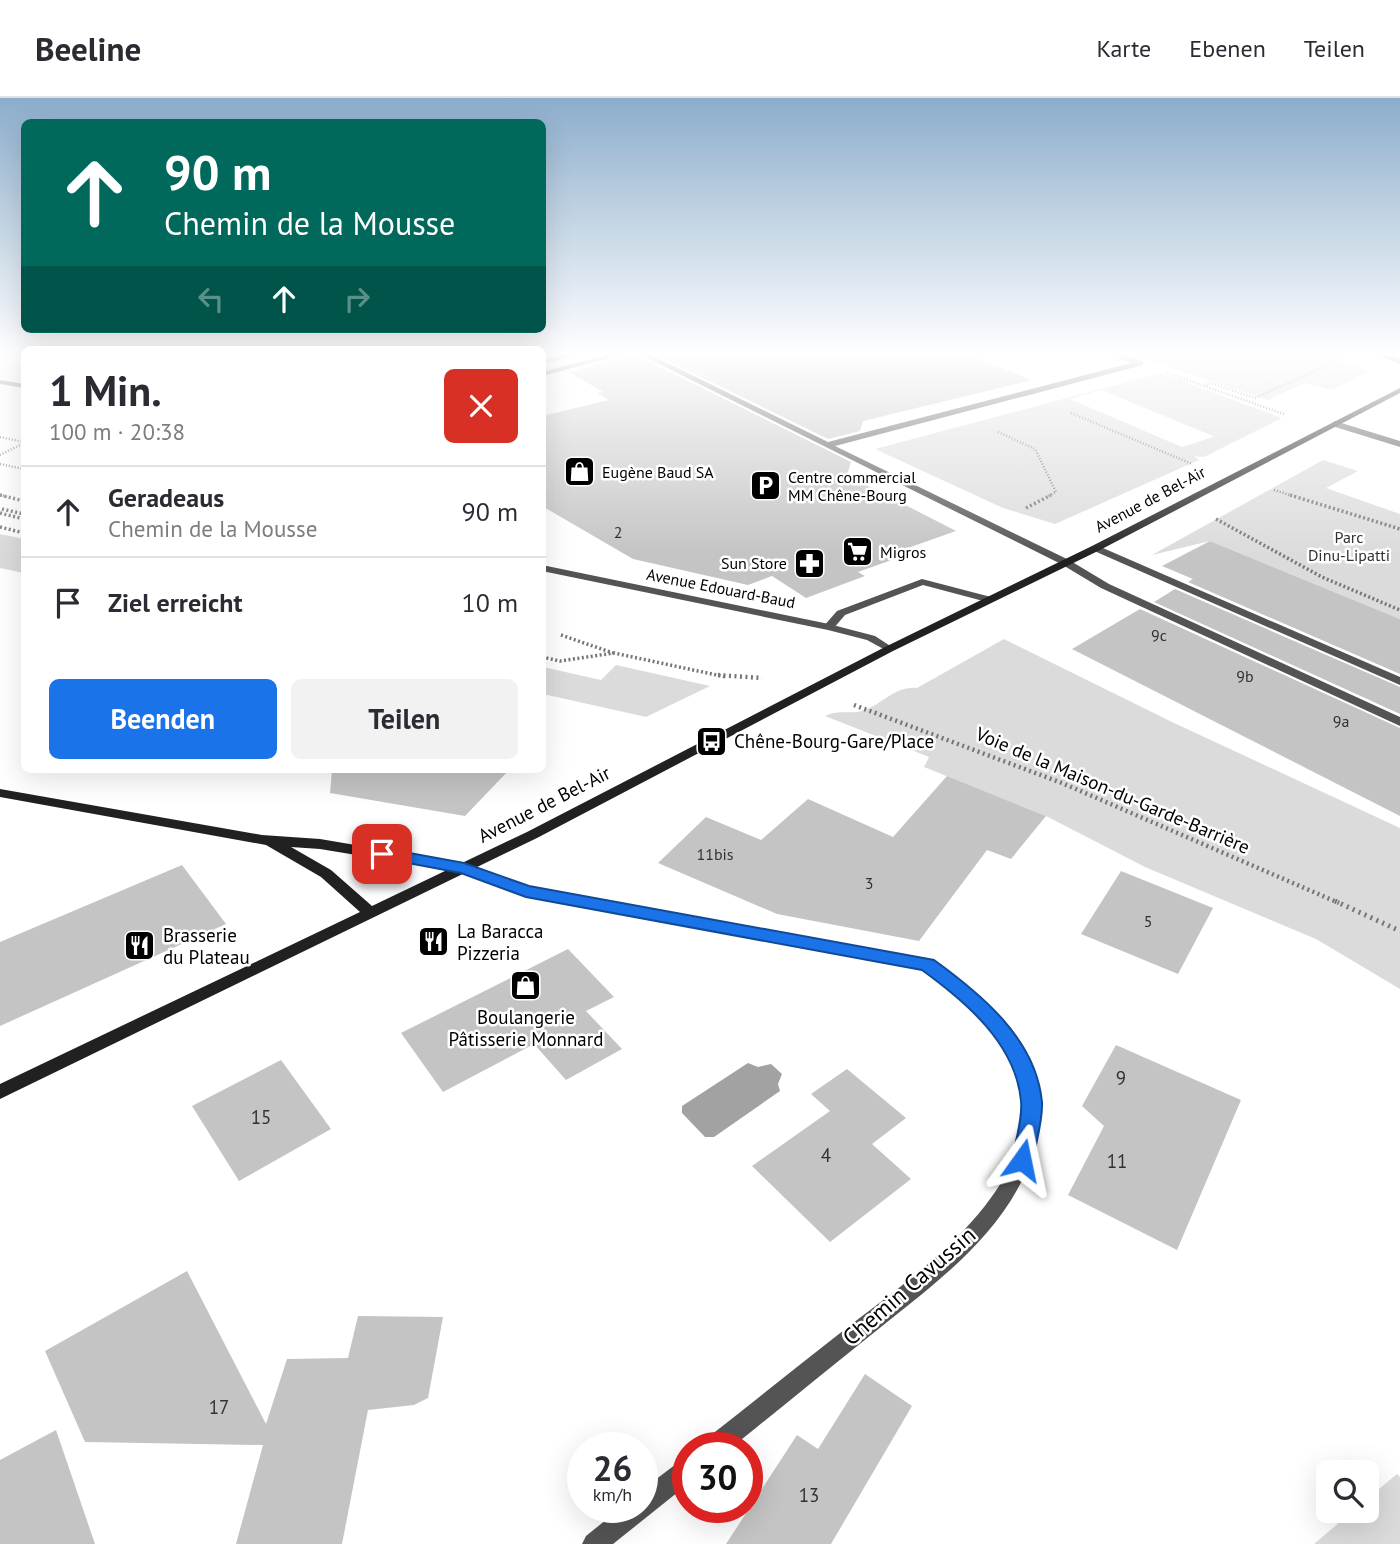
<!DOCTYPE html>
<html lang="de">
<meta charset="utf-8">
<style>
:root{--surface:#fff;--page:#f2f2f3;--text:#2b2b33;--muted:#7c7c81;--line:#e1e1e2;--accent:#1a73e8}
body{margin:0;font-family:"PT Sans",sans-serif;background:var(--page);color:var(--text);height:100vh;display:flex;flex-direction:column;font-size:26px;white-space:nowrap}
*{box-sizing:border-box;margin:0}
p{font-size:23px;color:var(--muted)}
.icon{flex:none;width:38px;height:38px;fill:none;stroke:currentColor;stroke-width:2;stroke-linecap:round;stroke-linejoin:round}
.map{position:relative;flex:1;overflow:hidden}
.sheet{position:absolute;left:21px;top:248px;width:525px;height:427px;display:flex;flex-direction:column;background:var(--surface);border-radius:10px;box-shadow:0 7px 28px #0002}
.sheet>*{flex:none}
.hud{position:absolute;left:21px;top:21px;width:525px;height:214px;border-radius:10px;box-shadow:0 7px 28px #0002;background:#00695c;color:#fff;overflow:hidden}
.buttons{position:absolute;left:1316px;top:1362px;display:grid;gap:14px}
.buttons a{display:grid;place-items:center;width:63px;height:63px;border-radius:10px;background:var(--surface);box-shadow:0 7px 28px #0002;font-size:35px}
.speed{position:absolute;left:567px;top:1334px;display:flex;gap:14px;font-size:35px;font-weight:700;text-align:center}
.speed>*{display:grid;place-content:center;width:91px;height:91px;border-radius:50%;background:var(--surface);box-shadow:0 7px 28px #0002;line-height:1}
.speed small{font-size:18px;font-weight:400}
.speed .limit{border:10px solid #d22;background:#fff;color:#111}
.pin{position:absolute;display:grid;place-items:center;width:60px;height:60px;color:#fff;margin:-30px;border-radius:14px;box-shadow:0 4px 10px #0006}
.me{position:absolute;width:77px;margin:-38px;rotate:12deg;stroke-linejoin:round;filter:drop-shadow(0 0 5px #0008)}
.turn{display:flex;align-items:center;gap:24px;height:147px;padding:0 28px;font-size:32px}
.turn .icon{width:91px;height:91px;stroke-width:2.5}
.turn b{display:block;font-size:49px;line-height:60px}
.lanes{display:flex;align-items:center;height:66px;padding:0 28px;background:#0003;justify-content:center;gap:35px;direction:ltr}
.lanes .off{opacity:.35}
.round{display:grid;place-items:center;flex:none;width:74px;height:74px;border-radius:10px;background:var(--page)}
.head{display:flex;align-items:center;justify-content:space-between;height:119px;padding:0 28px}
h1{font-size:42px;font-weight:600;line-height:52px}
.primary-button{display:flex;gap:14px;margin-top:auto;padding:14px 28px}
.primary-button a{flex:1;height:80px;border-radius:10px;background:var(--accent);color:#fff;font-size:28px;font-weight:600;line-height:80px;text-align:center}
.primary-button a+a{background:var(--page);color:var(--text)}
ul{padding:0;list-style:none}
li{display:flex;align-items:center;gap:21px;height:91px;padding:0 28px;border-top:2px solid var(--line)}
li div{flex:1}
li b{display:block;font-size:26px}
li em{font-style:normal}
header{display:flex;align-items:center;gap:42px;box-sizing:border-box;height:98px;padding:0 35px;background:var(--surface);border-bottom:2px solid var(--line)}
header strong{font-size:33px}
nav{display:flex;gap:38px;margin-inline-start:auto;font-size:24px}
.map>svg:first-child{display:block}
.green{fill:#dbdbdb;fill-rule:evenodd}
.water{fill:#a2a2a2}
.building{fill:#c4c4c4}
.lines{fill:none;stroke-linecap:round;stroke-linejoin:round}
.path-far3{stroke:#767676;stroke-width:2.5;stroke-dasharray:1 2;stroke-linecap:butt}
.path-far2{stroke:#767676;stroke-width:3.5;stroke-dasharray:2 2.5;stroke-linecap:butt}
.path-far1{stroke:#767676;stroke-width:4.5;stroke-dasharray:2 3.5;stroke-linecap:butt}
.path{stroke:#767676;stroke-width:5;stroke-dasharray:2 4.5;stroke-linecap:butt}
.lane{fill:#545454;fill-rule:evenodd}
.street{fill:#545454;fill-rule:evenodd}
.secondary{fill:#212121;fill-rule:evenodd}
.route{fill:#1a73e8;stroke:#114b97;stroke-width:2}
.labels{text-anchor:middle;stroke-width:5;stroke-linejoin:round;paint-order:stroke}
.far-poi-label{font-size:16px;fill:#000;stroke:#fff;text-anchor:start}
.far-street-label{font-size:16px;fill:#000;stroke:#fff}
.number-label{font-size:16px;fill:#313131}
.far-park-label{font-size:16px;fill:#323232;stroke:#fff}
.poi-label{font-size:19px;fill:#000;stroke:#fff;text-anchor:start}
.street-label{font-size:19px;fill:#000;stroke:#fff}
.near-number-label{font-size:19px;fill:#313131}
.near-street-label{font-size:23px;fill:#000;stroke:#fff}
</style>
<header>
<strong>Beeline</strong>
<nav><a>Karte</a><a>Ebenen</a><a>Teilen</a></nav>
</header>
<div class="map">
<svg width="1400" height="1446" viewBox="0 0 1400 1446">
<rect width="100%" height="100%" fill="#fff"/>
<!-- green -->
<g class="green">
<path d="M1307,254L1370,273L1332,292L1305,285L1268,302L1124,254Z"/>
<path d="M1161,275L1282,320L1204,359L1194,358L1199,362L1055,426L1003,410L875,351ZM1101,292L1213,338V339L1182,349L1070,301Z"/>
<path d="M1323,362L1358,373L1326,390L1400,416V521L1210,443L1152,457Z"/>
<path d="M0,436L24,441V475L0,470Z"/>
<path d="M1004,541L1172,624L1400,730V891L1316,841L1145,769L1046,718L924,669L929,659L825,618C839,611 852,617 865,612C884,605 895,588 917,590Z"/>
<path d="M616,567L710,588L646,619L543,596V569L601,582Z"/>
<path d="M1397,1376L1400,1379V1446H1314L1354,1412H1367V1401Z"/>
</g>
<!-- water -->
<path class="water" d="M748,965L758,969L771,966L782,976L778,986L780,993L714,1039H705L682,1015V1008Z"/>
<!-- building -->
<g class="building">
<path d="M652,255H964L1032,282L863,323L860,333L828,341Z"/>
<path d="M634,256L851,364L847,377L956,433L905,451L911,455L858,474L865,478L806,500L772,478L748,487L633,461L542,408V318L609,302L597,295L603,294L569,274Z"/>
<path d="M1210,443L1400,521V576L1188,484L1193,481L1162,468Z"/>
<path d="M1175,491L1400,589V616L1154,504Z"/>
<path d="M1140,511L1400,630V718L1072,551Z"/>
<path d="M332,672H509L465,718L330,695Z"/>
<path d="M947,678L1046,718L1011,761L987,752L919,843L777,816L658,765L706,719L761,742L808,701L893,739Z"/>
<path d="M182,767L226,826L0,928V844Z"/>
<path d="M1121,773L1213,810L1178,876L1081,836Z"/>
<path d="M568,851L614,899L586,913L622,951L566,982L534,946L443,994L401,935Z"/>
<path d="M1116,947L1241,1002L1177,1152L1068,1097L1104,1028L1082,1008Z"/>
<path d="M281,962L331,1031L239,1083L192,1008Z"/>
<path d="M847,971L906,1020L872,1046L911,1081L830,1144L752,1068L830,1013L811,996Z"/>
<path d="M187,1173L266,1326L287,1261L348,1260L358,1218L443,1219L428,1300L414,1307L368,1312L342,1446H236L263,1347L85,1344L45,1253Z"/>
<path d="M865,1276L912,1308L831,1446H726L797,1337L818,1351Z"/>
<path d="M56,1332L95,1446H0V1362Z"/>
</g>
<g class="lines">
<!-- path-far3 -->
<g class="path-far3">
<path d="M1168,258L1184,254"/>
<path d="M1167,275L1284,316"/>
<path d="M1204,288L1211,285L1255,300L1341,261L1319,254"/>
<path d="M1071,315L1192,366"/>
<path d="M998,334L1035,351L1056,394L1047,399"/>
<path d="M0,339L24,344"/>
<path d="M0,357L24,345"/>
<path d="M0,366L24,371"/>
<path d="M1274,392L1296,399"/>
<path d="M0,397L7,399"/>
</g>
<!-- path-far2 -->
<g class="path-far2">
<path d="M0,397L24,403"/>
<path d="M1290,397L1400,431"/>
<path d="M1026,410L1051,397"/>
<path d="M2,411L24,416"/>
<path d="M0,415L24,421"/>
<path d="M1216,421L1322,479L1400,512"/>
<path d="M0,429L24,435"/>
<path d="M561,537L613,555"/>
<path d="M542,559L560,563L614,555L726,579"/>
</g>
<!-- path-far1 -->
<g class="path-far1">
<path d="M718,577L762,580"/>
<path d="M854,607L1062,685L1339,805"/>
</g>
<!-- path -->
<path class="path" d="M1335,803L1400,833"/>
<!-- lane -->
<g class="lane">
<path d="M1335,323L1400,343V349L1332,328L1331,326Z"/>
<path d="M1096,447L1400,579V587L1092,452L1091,450Z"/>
<path d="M922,481L991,499L992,501L987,504L923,487L845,517L833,531L829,532L823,529L837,513Z"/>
</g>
<!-- street -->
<g class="street">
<path d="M572,254H586L542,266V262Z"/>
<path d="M619,254H633L542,278V274Z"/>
<path d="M635,254H645L828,344L1131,265L1105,254H1117L1143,263V267L835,348L1069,462L1109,486L1400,619V628L1101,490L1061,466Z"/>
<path d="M0,282L24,286V290L0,286Z"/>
<path d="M542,467L829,526L875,538L895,551L889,554L867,542L828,532L542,473Z"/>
<path d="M464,765L529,788L933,862C970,890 1012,920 1032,964C1042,987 1043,1013 1038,1037C1018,1129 935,1185 866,1241C825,1274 783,1308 742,1341L732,1349H703L706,1341C752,1305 798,1268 844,1232C920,1173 1061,1080 1015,965C999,925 956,896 922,871L526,798L459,773L457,770Z"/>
<path d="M688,1360V1386L613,1446H582L586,1438L622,1409H642V1392L680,1363Z"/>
</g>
<!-- secondary -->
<g class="secondary">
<path d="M1369,254H1381L1400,261V266Z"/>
<path d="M1400,290V295L1100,452L893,553L537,740L0,1001V986L360,814L321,779L266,747L0,699V691L262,737L320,741L462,765L527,734L885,549L1092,448ZM291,749L320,751L447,772L372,808L331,772Z"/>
</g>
</g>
<!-- sky -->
<linearGradient id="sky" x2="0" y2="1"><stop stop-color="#8cadcc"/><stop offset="0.56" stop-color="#fff"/><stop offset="1" stop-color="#fff" stop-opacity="0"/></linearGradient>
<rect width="1400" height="457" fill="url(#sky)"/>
<!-- route -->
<path class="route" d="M382,750L464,765L529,788L934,862C981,896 1036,941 1042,1004C1043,1022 1036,1044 1033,1062L1030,1069L1022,1071L1015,1069L1012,1062C1015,1044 1023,1021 1021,1003C1016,946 966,904 922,872L526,799L461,775L376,759V752Z"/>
<!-- icons -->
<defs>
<symbol id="shop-square" viewBox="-11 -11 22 22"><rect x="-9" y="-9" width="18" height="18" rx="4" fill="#000" stroke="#fff"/><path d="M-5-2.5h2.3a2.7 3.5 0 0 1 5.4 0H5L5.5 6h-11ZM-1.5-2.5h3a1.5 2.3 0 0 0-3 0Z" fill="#fff"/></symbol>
<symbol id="parking-square" viewBox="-11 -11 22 22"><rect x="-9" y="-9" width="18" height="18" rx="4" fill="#000" stroke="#fff"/><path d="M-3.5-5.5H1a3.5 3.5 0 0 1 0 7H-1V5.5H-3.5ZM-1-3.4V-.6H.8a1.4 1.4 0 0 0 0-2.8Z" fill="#fff"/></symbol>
<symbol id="supermarket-square" viewBox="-11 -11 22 22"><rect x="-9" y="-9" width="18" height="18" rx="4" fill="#000" stroke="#fff"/><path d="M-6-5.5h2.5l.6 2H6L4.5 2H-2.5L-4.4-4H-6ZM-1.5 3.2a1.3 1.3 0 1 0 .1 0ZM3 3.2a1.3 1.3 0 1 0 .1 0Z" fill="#fff"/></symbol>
<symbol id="pharmacy-square" viewBox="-11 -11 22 22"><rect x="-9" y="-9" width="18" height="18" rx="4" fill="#000" stroke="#fff"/><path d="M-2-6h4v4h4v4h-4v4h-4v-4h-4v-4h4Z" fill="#fff"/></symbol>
<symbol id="bus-square" viewBox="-11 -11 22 22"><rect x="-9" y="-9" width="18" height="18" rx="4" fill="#000" stroke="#fff"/><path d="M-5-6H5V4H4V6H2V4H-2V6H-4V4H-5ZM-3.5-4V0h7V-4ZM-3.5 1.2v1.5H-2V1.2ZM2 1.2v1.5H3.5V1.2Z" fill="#fff"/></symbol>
<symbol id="restaurant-square" viewBox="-11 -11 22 22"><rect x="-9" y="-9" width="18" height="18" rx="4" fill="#000" stroke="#fff"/><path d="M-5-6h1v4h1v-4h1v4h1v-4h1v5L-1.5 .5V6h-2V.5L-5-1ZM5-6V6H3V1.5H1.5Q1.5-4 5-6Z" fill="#fff"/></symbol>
</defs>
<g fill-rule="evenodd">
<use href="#shop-square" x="562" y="356" width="35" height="35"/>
<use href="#parking-square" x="748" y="370" width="35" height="35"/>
<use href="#supermarket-square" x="840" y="436" width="35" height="35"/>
<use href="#pharmacy-square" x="792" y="448" width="35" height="35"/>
<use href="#bus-square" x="694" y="626" width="35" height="35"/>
<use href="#restaurant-square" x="416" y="826" width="35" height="35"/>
<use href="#restaurant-square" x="122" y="830" width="35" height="35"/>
<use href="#shop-square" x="508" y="870" width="35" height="35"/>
</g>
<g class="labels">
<!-- far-poi labels -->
<g class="far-poi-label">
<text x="602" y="380">Eugène Baud SA</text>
<text x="788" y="385">Centre commercial<tspan x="788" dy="18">MM Chêne-Bourg</tspan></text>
<text x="880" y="460">Migros</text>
<text x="787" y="471" text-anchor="end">Sun Store</text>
</g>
<!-- far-street labels -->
<g class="far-street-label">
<text transform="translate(1150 401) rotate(-28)" y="6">Avenue de Bel-Air</text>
<text transform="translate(721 490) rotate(11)" y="6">Avenue Edouard-Baud</text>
</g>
<!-- number labels -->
<g class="number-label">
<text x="618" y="440">2</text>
<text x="1159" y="543">9c</text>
<text x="1245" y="584">9b</text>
<text x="1341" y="629">9a</text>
<text x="715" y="762">11bis</text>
<text x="869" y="791">3</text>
<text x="1148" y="829">5</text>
</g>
<!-- far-park labels -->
<g class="far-park-label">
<text x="1349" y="445">Parc<tspan x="1349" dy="18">Dinu-Lipatti</tspan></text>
</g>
<!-- poi labels -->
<g class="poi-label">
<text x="734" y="650">Chêne-Bourg-Gare/Place</text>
<text x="457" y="840">La Baracca<tspan x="457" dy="22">Pizzeria</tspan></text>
<text x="163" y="844">Brasserie<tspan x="163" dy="22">du Plateau</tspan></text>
<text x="526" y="926" text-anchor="middle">Boulangerie<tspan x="526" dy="22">Pâtisserie Monnard</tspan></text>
</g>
<!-- street labels -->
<g class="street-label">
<text transform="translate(1113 692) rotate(23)" y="7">Voie de la Maison-du-Garde-Barrière</text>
<text transform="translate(544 706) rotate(-27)" y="7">Avenue de Bel-Air</text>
</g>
<!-- near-number labels -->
<g class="near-number-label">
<text x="1121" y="987">9</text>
<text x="261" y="1026">15</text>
<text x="826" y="1064">4</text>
<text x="1117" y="1070">11</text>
<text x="219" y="1316">17</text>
<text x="809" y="1404">13</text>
</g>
<!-- near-street labels -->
<g class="near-street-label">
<text transform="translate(909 1188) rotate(-41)" y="8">Chemin Cavussin</text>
</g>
</g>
</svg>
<div class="buttons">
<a><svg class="icon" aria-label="search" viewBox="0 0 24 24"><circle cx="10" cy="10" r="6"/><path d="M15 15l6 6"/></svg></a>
</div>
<div class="speed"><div>26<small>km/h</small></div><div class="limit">30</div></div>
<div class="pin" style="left:382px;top:756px;background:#d93025"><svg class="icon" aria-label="arrive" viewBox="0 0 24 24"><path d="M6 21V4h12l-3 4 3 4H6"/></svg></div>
<svg class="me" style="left:1022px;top:1062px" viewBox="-20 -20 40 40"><path d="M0-17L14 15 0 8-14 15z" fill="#1a73e8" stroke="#fff" stroke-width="4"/></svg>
<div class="hud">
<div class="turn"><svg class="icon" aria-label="ahead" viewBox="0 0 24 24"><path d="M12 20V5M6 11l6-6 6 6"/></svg><div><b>90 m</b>Chemin de la Mousse</div></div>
<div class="lanes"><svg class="icon off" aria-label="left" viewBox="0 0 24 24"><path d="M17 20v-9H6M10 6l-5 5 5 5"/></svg><svg class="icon" aria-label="ahead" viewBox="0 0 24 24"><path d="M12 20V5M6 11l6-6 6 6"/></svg><svg class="icon off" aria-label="right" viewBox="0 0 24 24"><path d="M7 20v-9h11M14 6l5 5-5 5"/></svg></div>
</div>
<section class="sheet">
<div class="head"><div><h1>1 Min.</h1><p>100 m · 20:38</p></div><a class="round" style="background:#d93025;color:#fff"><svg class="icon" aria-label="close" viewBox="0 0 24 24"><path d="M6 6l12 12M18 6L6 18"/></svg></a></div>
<ul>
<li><svg class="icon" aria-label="ahead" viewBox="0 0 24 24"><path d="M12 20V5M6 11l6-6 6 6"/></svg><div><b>Geradeaus</b><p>Chemin de la Mousse</p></div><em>90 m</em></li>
<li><svg class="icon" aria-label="arrive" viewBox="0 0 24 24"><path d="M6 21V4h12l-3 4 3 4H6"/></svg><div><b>Ziel erreicht</b></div><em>10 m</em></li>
</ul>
<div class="primary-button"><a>Beenden</a><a>Teilen</a></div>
</section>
</div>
